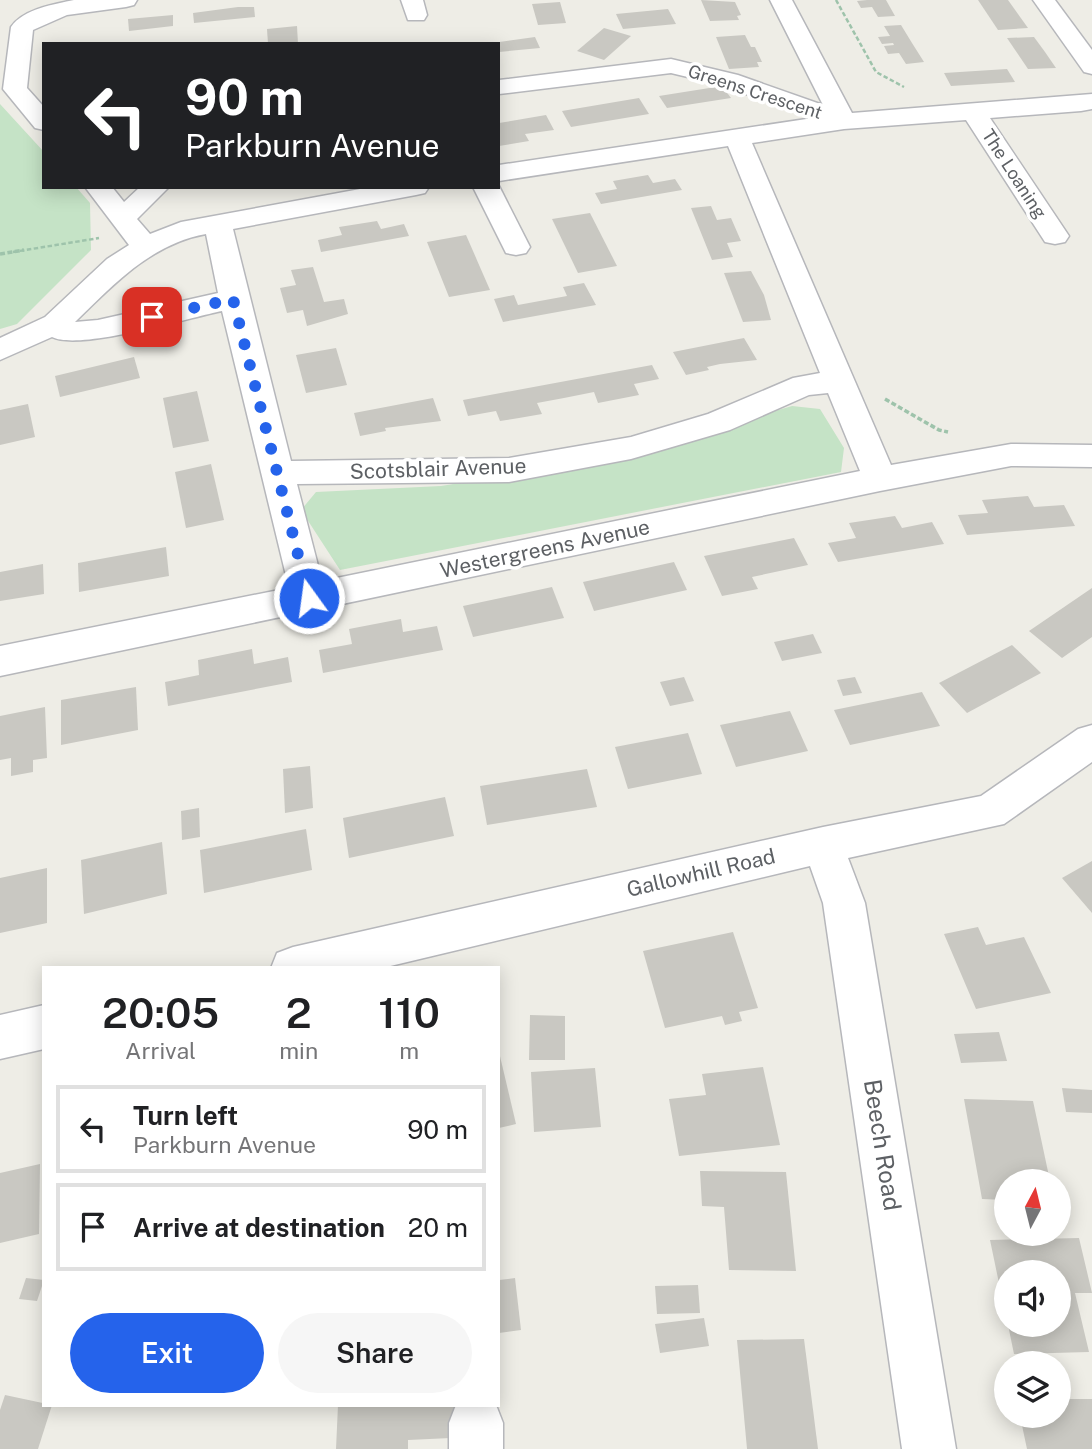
<!DOCTYPE html>
<style>
:root{--surface:#fff;--page:#f6f6f6;--text:#202124;--muted:#757577;--line:#e0e0e0;--accent:#2563eb}
body{margin:0;font-family:"Public Sans",sans-serif;background:var(--page);color:var(--text);height:100vh;display:flex;flex-direction:column;font-size:26px;white-space:nowrap}
*{box-sizing:border-box;margin:0}
p{font-size:23px;color:var(--muted)}
.icon{flex:none;width:38px;height:38px;fill:none;stroke:currentColor;stroke-width:2;stroke-linecap:round;stroke-linejoin:round}
.map{position:relative;flex:1;overflow:hidden}
.panel{position:absolute;left:42px;top:966px;width:458px;height:441px;display:flex;flex-direction:column;background:var(--surface);border-radius:0px;box-shadow:0 4px 18px #0003}
.panel>*{flex:none}
.top-card{position:absolute;left:42px;top:42px;width:458px;height:147px;border-radius:0px;box-shadow:0 4px 18px #0003;background:#202124;color:#fff;overflow:hidden}
.needle{width:46px;rotate:7deg}
.tools{position:absolute;left:994px;top:1169px;display:grid;gap:14px}
.tools a{display:grid;place-items:center;width:77px;height:77px;border-radius:50%;background:var(--surface);box-shadow:0 4px 18px #0003;font-size:35px}
.pin{position:absolute;display:grid;place-items:center;width:60px;height:60px;color:#fff;margin:-30px;border-radius:14px;box-shadow:0 4px 10px #0006}
.me{position:absolute;width:77px;margin:-38px;rotate:346deg;stroke-linejoin:round;filter:drop-shadow(0 0 5px #0008)}
.turn{display:flex;align-items:center;gap:24px;height:147px;padding:0 28px;font-size:32px}
.turn .icon{width:91px;height:91px;stroke-width:2.5}
.turn b{display:block;font-size:49px;line-height:60px}
.eta{display:flex;justify-content:space-evenly;align-items:center;height:119px;text-align:center}
.eta b{font-size:42px;font-weight:600;line-height:49px}
.cta{display:flex;gap:14px;margin-top:auto;padding:14px 28px}
.cta a{flex:1;height:80px;border-radius:42px;background:var(--accent);color:#fff;font-size:28px;font-weight:600;line-height:80px;text-align:center}
.cta a+a{background:var(--page);color:var(--text)}
ul{padding:0;list-style:none}
li{display:flex;align-items:center;gap:21px;height:88px;margin:0 14px 10px;padding:0 14px;border:4px solid var(--line);border-radius:0px}
li div{flex:1}
li b{display:block;font-size:26px}
li em{font-style:normal}
.map>svg:first-child{display:block}
.green{fill:#c5e3c6}
.building{fill:#c9c8c2}
.lines{fill:none;stroke-linecap:round;stroke-linejoin:round}
.minor-casing{stroke:#b6b7bb;stroke-width:3}
.path-far1{stroke:#9ec3ab;stroke-width:2.5;stroke-dasharray:4.5 2.5;stroke-linecap:butt}
.path{stroke:#9ec3ab;stroke-width:3.5;stroke-dasharray:5 2.5;stroke-linecap:butt}
.minor{fill:#fff;fill-rule:evenodd}
.route{stroke:#2563eb;stroke-width:12;stroke-dasharray:0 21.6}
.labels{text-anchor:middle;stroke-width:7;stroke-linejoin:round;paint-order:stroke}
.far-street-label{font-size:18px;fill:#5d6064;stroke:#fff}
.street-label{font-size:21px;fill:#5d6064;stroke:#fff}
.near-street-label{font-size:24px;fill:#5d6064;stroke:#fff}
</style>
<div class="map">
<svg width="1092" height="1449" viewBox="0 0 1092 1449">
<rect width="100%" height="100%" fill="#eeede6"/>
<!-- green -->
<g class="green">
<path d="M0,104L44,152V187H76L90,203L91,250L17,324L0,329Z"/>
<path d="M792,406L820,409L844,448L841,472L340,570L301,510L316,492L441,486L610,459Z"/>
</g>
<!-- building -->
<g class="building">
<path d="M701,0L735,2L741,15L737,16L739,20L710,21Z"/>
<path d="M867,0H886L895,16L878,17L872,7L861,8L857,1Z"/>
<path d="M978,0H1008L1028,28L998,30Z"/>
<path d="M560,2L566,23L538,25L532,4Z"/>
<path d="M238,7H254L255,17L194,23L193,13Z"/>
<path d="M668,9L676,24L623,29L616,14Z"/>
<path d="M173,15V26L129,31L128,19Z"/>
<path d="M901,25L912,43L924,62L906,64L899,53L888,54L884,46L894,45L893,43L882,44L878,37L890,36L884,26Z"/>
<path d="M297,26L298,44H268L267,29Z"/>
<path d="M604,28L631,36L604,60L577,51Z"/>
<path d="M745,35L751,47H755L762,62H757L759,67L729,69L716,37Z"/>
<path d="M535,37L540,48L499,52V44H485Z"/>
<path d="M1034,37L1045,52L1056,68L1028,69L1007,38Z"/>
<path d="M1007,69L1015,82L951,86L944,73Z"/>
<path d="M722,86L731,98L667,108L659,96Z"/>
<path d="M639,98L649,114L571,127L562,111Z"/>
<path d="M546,115L554,130L525,134L529,141L499,146V123Z"/>
<path d="M648,175L653,183L675,179L682,190L601,204L595,193L617,189L613,181Z"/>
<path d="M711,206L717,220L731,218L741,241L727,243L733,257L712,260L691,208Z"/>
<path d="M590,213L617,266L578,273L552,219Z"/>
<path d="M377,221L381,229L404,224L409,236L321,252L318,240L342,235L339,227Z"/>
<path d="M466,235L490,290L449,297L427,242Z"/>
<path d="M313,267L324,302L344,299L348,314L307,326L303,310L287,313L280,288L296,285L291,270Z"/>
<path d="M751,271L764,295L771,320L743,322L724,273Z"/>
<path d="M584,283L596,305L503,322L494,299L514,295L518,305L567,296L563,287Z"/>
<path d="M744,338L757,360L720,364L707,367L709,370L686,375L673,352Z"/>
<path d="M336,348L347,385L306,393L296,355Z"/>
<path d="M134,357L140,378L60,397L55,376Z"/>
<path d="M652,365L659,379L634,384L639,395L598,403L594,392L564,398L537,403L542,414L519,418L500,421L496,411L468,416L463,400Z"/>
<path d="M197,391L209,441L173,448L163,398Z"/>
<path d="M433,398L441,421L385,428L386,431L360,436L354,413Z"/>
<path d="M28,404L35,437L0,445V410Z"/>
<path d="M211,464L224,520L186,528L175,472Z"/>
<path d="M1028,496L1034,507L1064,505L1075,526L967,535L958,515L988,513L982,500Z"/>
<path d="M895,516L902,528L932,522L944,544L838,562L828,543L856,538L849,523Z"/>
<path d="M794,538L808,565L752,577L758,589L722,596L704,556Z"/>
<path d="M166,547L169,576L79,592L78,563Z"/>
<path d="M674,562L687,590L594,611L583,582Z"/>
<path d="M43,564L44,594L0,601V572Z"/>
<path d="M552,587L564,618L473,637L463,606Z"/>
<path d="M1092,588V637L1062,658L1029,631Z"/>
<path d="M401,619L403,632L437,626L443,650L323,673L319,650L352,644L349,629Z"/>
<path d="M813,634L822,653L782,661L774,642Z"/>
<path d="M1012,645L1041,673L967,713L939,683Z"/>
<path d="M252,649L254,664L288,657L292,682L168,706L165,682L199,675L198,660Z"/>
<path d="M684,677L694,701L670,706L660,682Z"/>
<path d="M855,677L862,693L843,696L837,680Z"/>
<path d="M136,687L138,730L61,745V700Z"/>
<path d="M922,692L940,726L850,745L834,710Z"/>
<path d="M45,707L47,758L33,760V772L11,776V758L0,760V716Z"/>
<path d="M790,711L808,751L736,767L720,725Z"/>
<path d="M688,733L702,774L628,789L615,747Z"/>
<path d="M310,766L313,808L285,813L283,769Z"/>
<path d="M587,769L597,807L487,825L480,786Z"/>
<path d="M445,797L454,836L349,858L343,818Z"/>
<path d="M199,808L200,837L182,840L181,811Z"/>
<path d="M306,829L312,870L204,893L200,850Z"/>
<path d="M162,842L167,894L84,914L81,860Z"/>
<path d="M1092,861V913L1062,878Z"/>
<path d="M47,868V923L0,933V878Z"/>
<path d="M978,927L986,945L1024,937L1051,993L976,1009L944,934Z"/>
<path d="M733,932L758,1008L739,1012L742,1021L725,1025L722,1016L665,1028L643,951Z"/>
<path d="M530,1015L565,1016V1060H529Z"/>
<path d="M999,1032L1007,1061L961,1063L954,1034Z"/>
<path d="M499,1052L516,1124L499,1128Z"/>
<path d="M763,1067L780,1145L679,1156L669,1099L706,1095L702,1074Z"/>
<path d="M595,1068L601,1127L534,1132L531,1072Z"/>
<path d="M1062,1088L1092,1090V1113L1066,1112Z"/>
<path d="M964,1099L1033,1101L1050,1181H1006V1200L982,1199Z"/>
<path d="M40,1164L39,1234L0,1243V1173Z"/>
<path d="M700,1171L786,1172L796,1271L729,1270L724,1207L702,1206Z"/>
<path d="M1079,1238L1092,1293H1075L1089,1352L1014,1354L1008,1325H1059V1272H1006L1005,1312L990,1240Z"/>
<path d="M26,1278L44,1280L37,1301L19,1299Z"/>
<path d="M515,1278L521,1330L499,1333V1280Z"/>
<path d="M698,1285L700,1313L657,1314L655,1286Z"/>
<path d="M704,1318L709,1346L660,1353L655,1324Z"/>
<path d="M804,1339L818,1449H747L737,1340Z"/>
<path d="M5,1395L52,1405L38,1449H0V1410Z"/>
<path d="M1059,1399H1092V1449H1027L1020,1416H1059Z"/>
<path d="M338,1405H472V1437L408,1440V1449H336Z"/>
</g>
<g class="lines">
<defs>
<g id="minor">
<path d="M74,0H137L134,5L126,7L67,15L33,30L27,88L44,107V130L35,128L3,89L11,27C23,9 55,4 74,0Z"/>
<path d="M401,0H423L427,15L424,20H408Z"/>
<path d="M770,0H792L852,113L1092,94V109L1081,111L990,118L1069,236L1065,242L1055,244L1045,242L966,120L844,129L752,143L891,465L1011,444L1092,445V467L1011,466L880,491L0,676V646L289,588L222,311C188,318 79,351 52,337L0,360V338L45,317L107,259L129,245L85,187H112L124,202L140,187H169L137,219L150,234L181,222L371,187H429L425,193L416,195L233,229L291,461L509,458L631,437L708,414L793,378L820,373L728,146L499,181V165L813,118L721,85L671,73L499,94V80L671,59L738,75L823,105ZM206,234L218,293L98,320L75,322C114,284 151,244 206,234ZM828,393L860,471L322,581L297,484L509,482L631,459L730,430L809,395Z"/>
<path d="M1033,0H1055L1092,50V74L1084,72Z"/>
<path d="M473,187L499,186L530,247L526,253L516,255L506,253Z"/>
<path d="M1092,725V762L1004,824L848,858L865,903L956,1449H902L823,903L810,866L382,968H271L277,953L293,947L823,827L981,796L1078,729Z"/>
<path d="M44,1005V1049L0,1059V1015Z"/>
<path d="M456,1405H496L503,1423V1449H449V1423Z"/>
</g>
</defs>
<!-- minor casing -->
<use href="#minor" class="minor-casing"/>
<!-- path-far1 -->
<g class="path-far1">
<path d="M836,0L876,72L904,87"/>
<path d="M13,252L99,238"/>
</g>
<!-- path -->
<g class="path">
<path d="M0,254L24,250"/>
<path d="M885,399L939,430L948,432"/>
</g>
<!-- minor -->
<use href="#minor" class="minor"/>
</g>
<g class="lines">
<!-- route -->
<path class="route" d="M152,317L233,299L309,598"/>
</g>
<g class="labels">
<!-- far-street labels -->
<g class="far-street-label">
<text transform="translate(755 92) rotate(18)" y="6">Greens Crescent</text>
<text transform="translate(1014 174) rotate(57)" y="6">The Loaning</text>
</g>
<!-- street labels -->
<g class="street-label">
<text transform="translate(438 469) rotate(-2)" y="7">Scotsblair Avenue</text>
<text transform="translate(545 549) rotate(-12)" y="7">Westergreens Avenue</text>
<text transform="translate(701 873) rotate(-13)" y="7">Gallowhill Road</text>
</g>
<!-- near-street labels -->
<g class="near-street-label">
<text transform="translate(882 1145) rotate(81)" y="8">Beech Road</text>
</g>
</g>
</svg>
<div class="tools">
<a><svg class="needle" viewBox="-14 -14 28 28"><path d="M0-13l5 13h-10z" fill="#e53935"/><path d="M0 13l5-13h-10z" fill="#757577"/></svg></a>
<a><svg class="icon" aria-label="sound" viewBox="0 0 24 24"><path d="M4 9h4l5-4v14l-5-4H4zM17 9q2 3 0 6"/></svg></a>
<a><svg class="icon" aria-label="layers" viewBox="0 0 24 24"><path d="M12 4l9 5-9 5-9-5zM3 14l9 5 9-5"/></svg></a>
</div>
<div class="pin" style="left:152px;top:317px;background:#d93025"><svg class="icon" aria-label="arrive" viewBox="0 0 24 24"><path d="M6 21V4h12l-3 4 3 4H6"/></svg></div>
<svg class="me" style="left:309px;top:598px" viewBox="-20 -20 40 40"><circle r="17" fill="#2563eb" stroke="#fff" stroke-width="3"/><path d="M0-11L8 9 0 5-8 9z" fill="#fff"/></svg>
<div class="top-card">
<div class="turn"><svg class="icon" aria-label="left" viewBox="0 0 24 24"><path d="M17 20v-9H6M10 6l-5 5 5 5"/></svg><div><b>90 m</b>Parkburn Avenue</div></div>
</div>
<section class="panel">
<div class="eta">
<div><b>20:05</b><p>Arrival</p></div>
<div><b>2</b><p>min</p></div>
<div><b>110</b><p>m</p></div>
</div>
<ul>
<li><svg class="icon" aria-label="left" viewBox="0 0 24 24"><path d="M17 20v-9H6M10 6l-5 5 5 5"/></svg><div><b>Turn left</b><p>Parkburn Avenue</p></div><em>90 m</em></li>
<li><svg class="icon" aria-label="arrive" viewBox="0 0 24 24"><path d="M6 21V4h12l-3 4 3 4H6"/></svg><div><b>Arrive at destination</b></div><em>20 m</em></li>
</ul>
<div class="cta"><a>Exit</a><a>Share</a></div>
</section>
</div>
